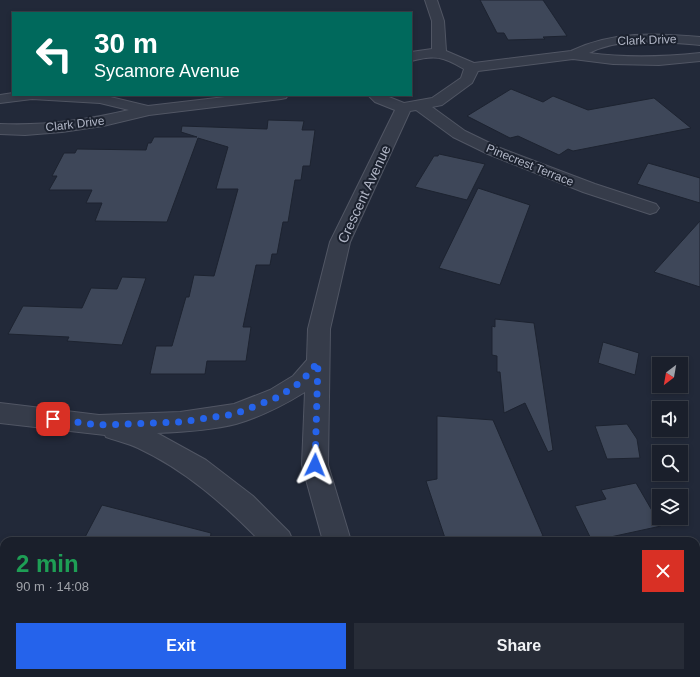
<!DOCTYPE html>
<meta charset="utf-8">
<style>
:root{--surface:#1a1f2b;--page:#272c37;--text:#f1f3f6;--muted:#9fa2a9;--line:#383d47;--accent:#2563eb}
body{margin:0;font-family:Arial,sans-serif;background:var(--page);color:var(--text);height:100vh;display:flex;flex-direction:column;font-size:15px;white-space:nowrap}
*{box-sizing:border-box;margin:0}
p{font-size:13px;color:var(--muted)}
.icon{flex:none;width:22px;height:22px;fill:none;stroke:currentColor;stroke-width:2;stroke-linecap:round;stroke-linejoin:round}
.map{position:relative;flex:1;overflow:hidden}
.side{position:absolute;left:0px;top:537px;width:700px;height:140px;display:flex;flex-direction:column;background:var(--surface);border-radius:12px 12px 0 0;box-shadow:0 2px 6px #0003,0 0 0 1px var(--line)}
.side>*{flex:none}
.top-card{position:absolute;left:12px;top:12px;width:400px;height:84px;border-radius:0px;box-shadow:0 2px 6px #0003,0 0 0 1px var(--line);background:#00695c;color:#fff;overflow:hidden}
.needle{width:26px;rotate:211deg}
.tools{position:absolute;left:652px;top:357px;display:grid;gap:8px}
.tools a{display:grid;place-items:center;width:36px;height:36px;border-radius:0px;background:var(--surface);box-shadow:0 2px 6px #0003,0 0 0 1px var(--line);font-size:20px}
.pin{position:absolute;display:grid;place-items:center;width:34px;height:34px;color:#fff;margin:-17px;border-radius:8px;box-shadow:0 2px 6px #0006}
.me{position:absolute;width:44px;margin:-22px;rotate:2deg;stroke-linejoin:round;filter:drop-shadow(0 0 3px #0008)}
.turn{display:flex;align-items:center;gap:14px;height:84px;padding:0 16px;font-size:18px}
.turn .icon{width:52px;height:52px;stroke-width:2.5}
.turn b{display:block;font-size:28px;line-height:34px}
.round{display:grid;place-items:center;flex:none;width:42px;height:42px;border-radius:0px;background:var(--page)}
.overview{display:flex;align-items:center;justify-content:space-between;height:68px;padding:0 16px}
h1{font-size:24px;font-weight:700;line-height:30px;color:#1e9e55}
.primary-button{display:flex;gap:8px;margin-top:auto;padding:8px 16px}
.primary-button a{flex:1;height:46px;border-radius:0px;background:var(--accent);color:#fff;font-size:16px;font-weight:700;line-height:46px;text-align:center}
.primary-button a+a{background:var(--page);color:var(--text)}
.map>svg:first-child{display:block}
.building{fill:#3e4759;stroke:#1d2330}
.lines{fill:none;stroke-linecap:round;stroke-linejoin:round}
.minor-casing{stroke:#515664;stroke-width:2}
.minor{fill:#363c4a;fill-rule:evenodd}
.route{stroke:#2563eb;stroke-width:7;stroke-dasharray:0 12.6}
.labels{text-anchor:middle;stroke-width:4;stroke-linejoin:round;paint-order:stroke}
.far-street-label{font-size:12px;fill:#b1b6c6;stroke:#1b212e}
.street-label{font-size:14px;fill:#b1b6c6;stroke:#1b212e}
</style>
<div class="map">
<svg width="700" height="677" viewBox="0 0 700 677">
<rect width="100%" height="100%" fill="#222939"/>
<!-- building -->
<g class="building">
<path d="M480,0H543L567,36L543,37L545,39L508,40L504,33H497Z"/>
<path d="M511,89L543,102L553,96L588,110L654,98L691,128L573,151L568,149L559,155L518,136L510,138L467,116Z"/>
<path d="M268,120L304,121L302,130H315L310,166H303L301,180H295L288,222H283L277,254H272L270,265H256L243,327H251L246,361H207L205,374H150L156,346H172L186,297H189L194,275L214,276L238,189H216L228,147L198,138L167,222L95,221L102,203H86L92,190H49L57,176H52L64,153H75L77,149L146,150L148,143H151L154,137H197L181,132L182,126L267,129Z"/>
<path d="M439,154L485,164L467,200L415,187L434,156H438Z"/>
<path d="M648,163L700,178V203L637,184Z"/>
<path d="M478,188L530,205L500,285L439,268Z"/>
<path d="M700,221V287L654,272Z"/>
<path d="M122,277L146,278L122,345L67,341L69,337L8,334L23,306L82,308L91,288L117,289Z"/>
<path d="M495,319L534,323L553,450L548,452L525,403L504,413L500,372H497V356L492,355V326L495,327Z"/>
<path d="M603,342L639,353L635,375L598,363Z"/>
<path d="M437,416L493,420L543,536L521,541H446L426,481L437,479Z"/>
<path d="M627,424L637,439L640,458L607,459L595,426Z"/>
<path d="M636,483L661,526L592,541L575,506L606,499L601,490Z"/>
<path d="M102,505L211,533L210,541H83Z"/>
</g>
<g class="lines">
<defs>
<g id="minor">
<path d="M425,0H437L444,21L446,51L474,63L571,51C612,31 656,33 700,37V45C664,42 622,36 589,53C626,58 662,57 700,53V61L659,65L613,64L573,59L478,71L472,83L442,105L432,107L465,131L500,148L595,184L656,204L659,208L656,212L650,214L583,192L488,154L453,137L416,110L410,111L350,242L330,329L328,465L351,541H323L302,465L305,392C284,405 260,417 236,424C212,430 182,432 157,433L206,460L253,496L289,532L293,541H260C224,504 185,470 138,448C128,443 117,441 106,437L105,435L0,423V403L99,415L180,412L234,404L270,390L293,376L307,360L308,329L330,242L395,110L375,102L368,95H384L404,103L432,98L461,78L464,69C442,56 435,55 411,61V52L432,49V21Z"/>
<path d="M13,93V95H102L148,106L242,95H288L286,98L281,99L149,115L103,126L62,132L25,135L0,134V124C44,126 87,120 129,110L100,103L32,99L0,103V95Z"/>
<path d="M358,673H390L392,677H360Z"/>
</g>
</defs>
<!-- minor casing -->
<use href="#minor" class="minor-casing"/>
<!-- minor -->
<use href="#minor" class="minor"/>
</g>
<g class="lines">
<!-- route -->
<path class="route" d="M53,419L99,425L180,422L235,414L278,397L301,382L318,362L315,465"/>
</g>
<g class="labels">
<!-- far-street labels -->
<g class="far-street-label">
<text transform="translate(647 40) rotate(-2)" y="4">Clark Drive</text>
<text transform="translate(75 124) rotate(-7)" y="4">Clark Drive</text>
<text transform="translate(530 165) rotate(22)" y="4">Pinecrest Terrace</text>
</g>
<!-- street labels -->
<g class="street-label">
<text transform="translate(364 194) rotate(-65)" y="5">Crescent Avenue</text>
</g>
</g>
</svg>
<div class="tools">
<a><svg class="needle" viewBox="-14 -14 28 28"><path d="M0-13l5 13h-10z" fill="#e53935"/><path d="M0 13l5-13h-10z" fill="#9fa2a9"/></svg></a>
<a><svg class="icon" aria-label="sound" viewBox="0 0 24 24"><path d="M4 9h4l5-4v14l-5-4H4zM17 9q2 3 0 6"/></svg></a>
<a><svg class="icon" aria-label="search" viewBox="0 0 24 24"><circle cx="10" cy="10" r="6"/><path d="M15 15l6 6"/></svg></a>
<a><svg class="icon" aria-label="layers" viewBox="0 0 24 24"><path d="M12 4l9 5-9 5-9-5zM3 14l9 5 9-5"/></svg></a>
</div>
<div class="pin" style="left:53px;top:419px;background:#d93025"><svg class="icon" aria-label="arrive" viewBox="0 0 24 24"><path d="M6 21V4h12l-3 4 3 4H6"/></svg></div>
<svg class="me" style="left:315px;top:465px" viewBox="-20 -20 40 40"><path d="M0-17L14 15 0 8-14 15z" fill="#2563eb" stroke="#fff" stroke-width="4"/></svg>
<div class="top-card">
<div class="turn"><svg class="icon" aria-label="left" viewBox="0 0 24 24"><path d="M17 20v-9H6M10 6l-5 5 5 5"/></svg><div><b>30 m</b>Sycamore Avenue</div></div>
</div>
<section class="side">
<div class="overview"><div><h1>2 min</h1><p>90 m · 14:08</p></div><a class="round" style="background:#d93025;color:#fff"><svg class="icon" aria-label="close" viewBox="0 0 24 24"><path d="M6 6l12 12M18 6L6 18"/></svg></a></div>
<div class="primary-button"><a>Exit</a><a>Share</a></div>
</section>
</div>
